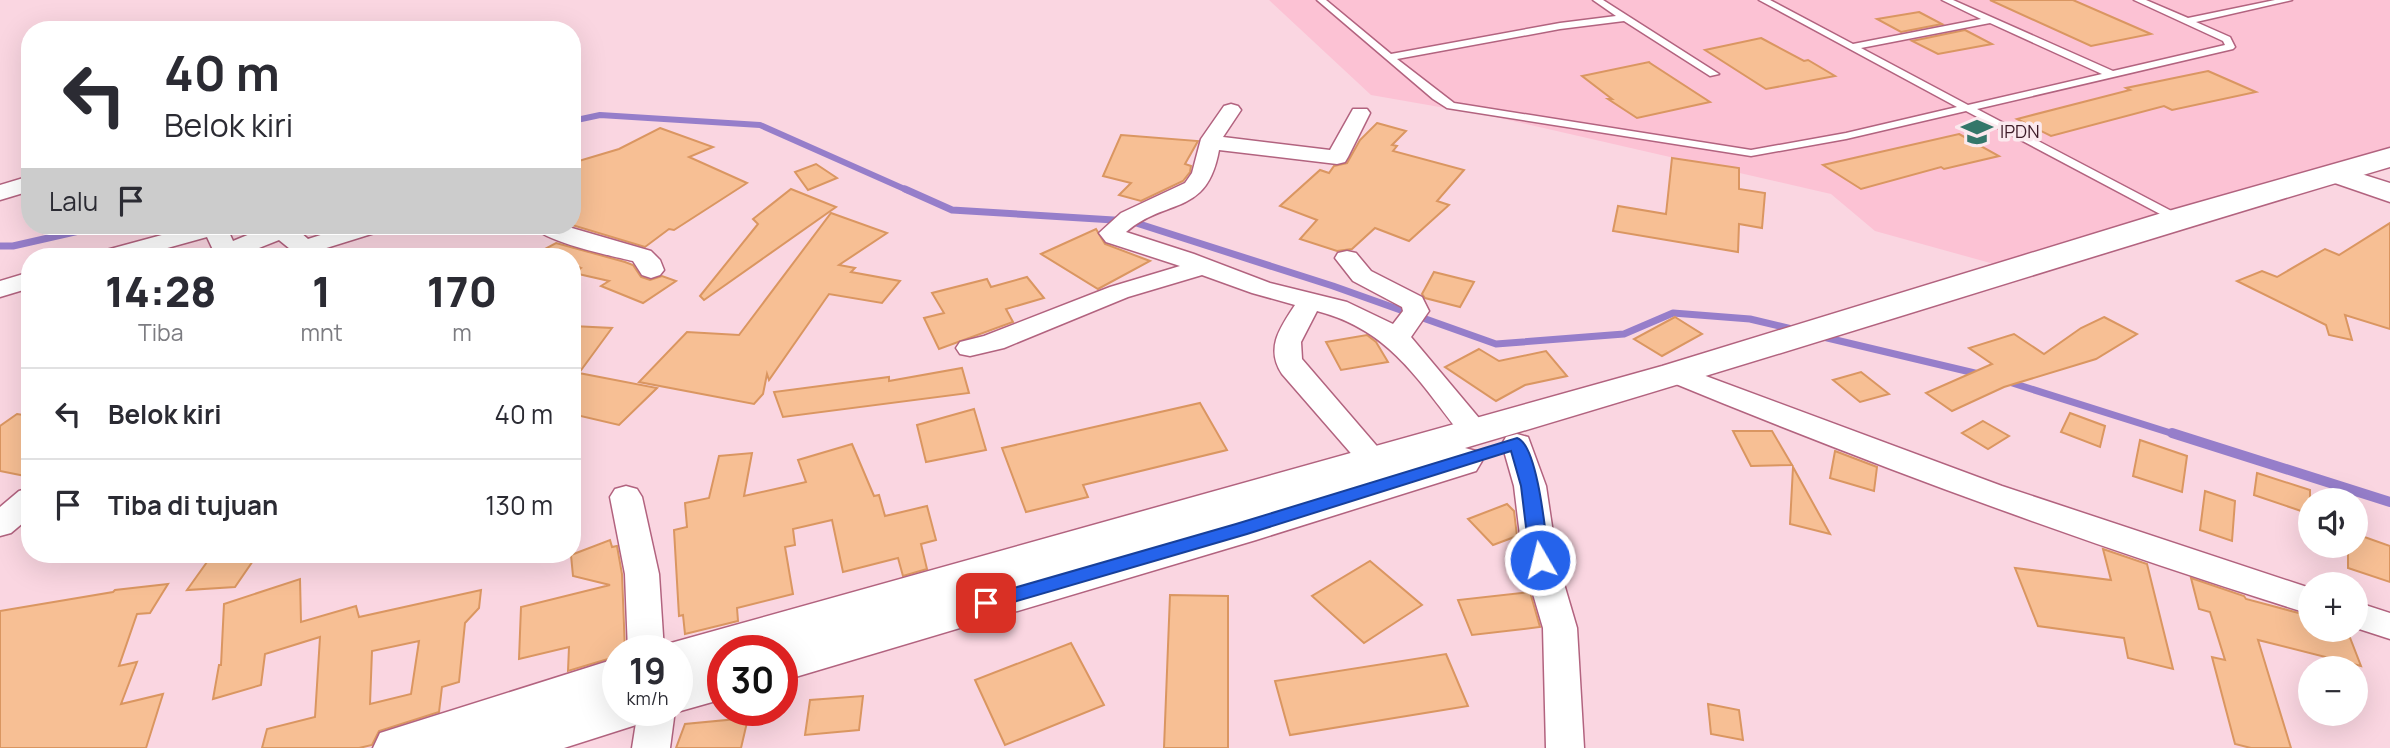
<!DOCTYPE html>
<html lang="id">
<meta charset="utf-8">
<style>
:root{--surface:#fff;--page:#f2f2f3;--text:#2b2b33;--muted:#7c7c81;--line:#e1e1e2}
body{margin:0;font-family:Manrope,sans-serif;background:var(--page);color:var(--text);height:100vh;display:flex;flex-direction:column;font-size:26px;white-space:nowrap}
*{box-sizing:border-box;margin:0}
p{font-size:23px;color:var(--muted)}
.icon{flex:none;width:38px;height:38px;fill:none;stroke:currentColor;stroke-width:2;stroke-linecap:round;stroke-linejoin:round}
.map{position:relative;flex:1;overflow:hidden}
.sheet{position:absolute;left:21px;top:248px;width:560px;height:315px;display:flex;flex-direction:column;background:var(--surface);border-radius:28px;box-shadow:0 7px 28px #0002}
.sheet>*{flex:none}
.guide{position:absolute;left:21px;top:21px;width:560px;height:214px;border-radius:28px;box-shadow:0 7px 28px #0002;background:#fff;color:var(--text);overflow:hidden}
.buttons{position:absolute;left:2298px;top:488px;display:grid;gap:14px}
.buttons a{display:grid;place-items:center;width:70px;height:70px;border-radius:50%;background:var(--surface);box-shadow:0 7px 28px #0002;font-size:35px}
.speed{position:absolute;left:602px;top:635px;display:flex;gap:14px;font-size:35px;font-weight:700;text-align:center}
.speed>*{display:grid;place-content:center;width:91px;height:91px;border-radius:50%;background:var(--surface);box-shadow:0 7px 28px #0002;line-height:1}
.speed small{font-size:18px;font-weight:400}
.speed .limit{border:10px solid #d22;background:#fff;color:#111}
.pin{position:absolute;display:grid;place-items:center;width:60px;height:60px;color:#fff;margin:-30px;border-radius:14px;box-shadow:0 4px 10px #0006}
.me{position:absolute;width:77px;margin:-38px;rotate:352deg;stroke-linejoin:round;filter:drop-shadow(0 0 5px #0008)}
.turn{display:flex;align-items:center;gap:24px;height:147px;padding:0 28px;font-size:32px}
.turn .icon{width:91px;height:91px;stroke-width:2.5}
.turn b{display:block;font-size:49px;line-height:60px}
.then{display:flex;align-items:center;height:66px;padding:0 28px;background:#0003;gap:14px;font-size:26px}
.eta{display:flex;justify-content:space-evenly;align-items:center;height:119px;text-align:center}
.eta b{font-size:42px;font-weight:800;line-height:49px}
ul{padding:0;list-style:none}
li{display:flex;align-items:center;gap:21px;height:91px;padding:0 28px;border-top:2px solid var(--line)}
li div{flex:1}
li b{display:block;font-size:26px}
li em{font-style:normal}
.map>svg:first-child{display:block}
.built{fill:#fcc2d4}
.lines{fill:none;stroke-linecap:round;stroke-linejoin:round}
.stream-far2{stroke:#967eca;stroke-width:6}
.stream-far1{stroke:#967eca;stroke-width:7}
.stream{stroke:#967eca;stroke-width:10}
.building{fill:#f7bf94;stroke:#da9661;stroke-width:2;fill-rule:evenodd}
.service-casing{stroke:#b2637f;stroke-width:3}
.minor-casing{stroke:#b2637f;stroke-width:3}
.tertiary-casing{stroke:#b2637f;stroke-width:3}
.primary-casing{stroke:#b2637f;stroke-width:3}
.service{fill:#fff;fill-rule:evenodd}
.minor{fill:#fff;fill-rule:evenodd}
.tertiary{fill:#fff;fill-rule:evenodd}
.primary{fill:#fff;fill-rule:evenodd}
.route{fill:#2563eb;stroke:#184099;stroke-width:2}
.labels{text-anchor:middle;stroke-width:7;stroke-linejoin:round;paint-order:stroke}
.far-poi-label{font-size:18px;fill:#3e1d29;stroke:#fbe9ee;text-anchor:start}
</style>
<div class="map">
<svg width="2390" height="748" viewBox="0 0 2390 748">
<rect width="100%" height="100%" fill="#fad6e1"/>
<!-- built -->
<path class="built" d="M1269,0H2390V148L1994,264L1875,231L1831,194L1491,116L1371,95Z"/>
<g class="lines">
<!-- stream-far2 -->
<path class="stream-far2" d="M572,121L600,115L760,125L909,191"/>
<!-- stream-far1 -->
<g class="stream-far1">
<path d="M905,189L952,210L1130,221L1333,286L1496,344L1624,334L1673,313L1750,319L1796,330"/>
<path d="M0,246H13L101,226"/>
<path d="M1819,336L1983,375"/>
<path d="M2006,381L2177,435"/>
</g>
<!-- stream -->
<path class="stream" d="M2172,433L2390,502"/>
</g>
<!-- building -->
<g class="building">
<path d="M1990,0H2073L2151,34L2091,46Z"/>
<path d="M1919,12L1942,24L1901,32L1877,19Z"/>
<path d="M1965,30L1992,44L1938,54L1912,41Z"/>
<path d="M1761,38L1804,61L1808,60L1835,76L1766,89L1705,50Z"/>
<path d="M1649,62L1650,63L1710,102L1637,118L1608,99H1612L1582,76Z"/>
<path d="M2208,71L2256,92L2172,110L2164,106L2051,136L2017,119L2130,90L2126,88Z"/>
<path d="M1377,123L1406,131L1392,145L1397,146L1393,151L1464,170L1437,201L1449,205L1409,241L1375,228L1352,249L1337,251L1300,239L1317,220L1280,206L1320,170L1329,173L1334,166L1347,163L1360,140Z"/>
<path d="M660,128L713,147L689,157L747,183L674,230L669,229L645,247L572,225V163L619,149Z"/>
<path d="M1959,134L1999,156L1944,169L1941,167L1861,189L1823,165Z"/>
<path d="M1121,135L1198,141L1185,164L1191,166L1190,172L1183,181L1141,201L1119,195L1131,183L1103,176Z"/>
<path d="M1672,158L1739,168V189L1765,193L1762,228L1739,224L1738,252L1613,231L1618,206L1666,214Z"/>
<path d="M816,164L837,178L808,190L795,172Z"/>
<path d="M791,189L836,207L704,300L700,296L758,224L753,219Z"/>
<path d="M831,213L887,233L839,265L855,268L851,272L900,281L882,303L829,294L769,380L767,374L763,394L754,404L639,382L687,332L739,335Z"/>
<path d="M2390,223V329L2345,315L2352,340L2329,335L2326,325L2237,281L2262,271L2277,277L2325,249L2339,255Z"/>
<path d="M1096,229L1105,244L1150,261L1098,289L1041,254Z"/>
<path d="M556,243L625,262L633,265L641,277L650,280L662,276L676,281L643,303L601,286L609,281L574,273L581,268L572,264V257H557L541,251Z"/>
<path d="M1434,272L1474,282L1460,307L1425,298L1422,294Z"/>
<path d="M1027,277L1044,298L1006,309L1013,322L939,349L924,318L944,313L932,293L987,279L991,287Z"/>
<path d="M1675,317L1702,334L1662,356L1634,339Z"/>
<path d="M2104,317L2137,334L2096,359L2004,387L1952,411L1926,393L1992,364L1969,348L2014,334L2044,354L2081,328Z"/>
<path d="M572,326L612,328L579,373L657,388L619,425L572,414Z"/>
<path d="M1367,335L1376,342L1388,362L1341,370L1326,342Z"/>
<path d="M1479,349L1499,361L1546,351L1567,376L1525,385L1496,401L1445,367Z"/>
<path d="M962,368L969,393L783,417L774,392L889,377V381Z"/>
<path d="M1861,372L1889,394L1860,402L1833,380Z"/>
<path d="M1200,403L1227,450L1083,485L1088,497L1026,512L1002,448Z"/>
<path d="M974,409L986,450L926,462L917,425Z"/>
<path d="M2070,413L2105,426L2100,447L2061,432Z"/>
<path d="M17,414L30,416V477L0,471V426Z"/>
<path d="M1983,421L2009,436L1988,449L1962,433Z"/>
<path d="M1733,431H1772L1792,465L1751,466Z"/>
<path d="M2140,440L2187,456L2182,492L2133,476Z"/>
<path d="M852,444L874,496L879,495L885,516L927,506L936,540L921,544L927,569L903,576L898,558L843,572L832,520L793,529L795,545L785,547L793,594L737,608L738,621L685,634L683,615L679,616L674,530L687,527L685,503L709,498L719,456L752,453L744,496L806,482L798,460Z"/>
<path d="M1835,451L1877,467L1874,491L1830,478Z"/>
<path d="M1793,467L1830,534L1790,524Z"/>
<path d="M2257,473L2310,490V514L2254,495Z"/>
<path d="M2205,491L2235,501L2232,541L2200,530Z"/>
<path d="M1507,504L1514,511L1517,536L1493,545L1468,519Z"/>
<path d="M2356,534L2390,546V582L2348,568V546H2356Z"/>
<path d="M610,540L612,547L617,546L622,574L625,651H618V656L568,671L569,647L519,659L521,607L610,585L573,576L571,555Z"/>
<path d="M2103,549L2147,564L2173,669L2128,658L2124,638L2038,626L2015,568L2111,580Z"/>
<path d="M212,555H257L235,587L187,590Z"/>
<path d="M1370,561L1422,605L1364,643L1312,596Z"/>
<path d="M2191,578L2244,596L2246,599L2310,616V630H2347L2361,666L2258,640L2291,748H2251L2235,744L2212,657L2225,660L2210,612L2199,609Z"/>
<path d="M300,579L301,622L356,606L359,617L481,590L479,608L465,623L459,682L442,687L439,712L379,731L372,745L359,748H262L267,729L315,717L320,637L265,654L261,685L213,699L219,665H221L224,604ZM419,641L411,694L370,704L372,651Z"/>
<path d="M168,584L150,613L137,614L119,666L137,662L121,704L163,694L146,748H0V611L113,592L115,590Z"/>
<path d="M1530,592L1540,627L1472,635L1458,600Z"/>
<path d="M1170,595L1228,596V748H1164Z"/>
<path d="M1071,643L1104,705L1005,745L975,680Z"/>
<path d="M1446,654L1468,706L1290,735L1275,681Z"/>
<path d="M863,696L859,730L805,735L810,700Z"/>
<path d="M1708,704L1739,710L1743,740L1711,734Z"/>
<path d="M748,718L741,748H676L685,724Z"/>
</g>
<g class="lines">
<defs>
<path id="service" d="M1317,0H1326L1391,54L1560,23L1616,16L1593,0H1603L1719,74L1710,76L1624,21L1560,29L1397,59L1454,103L1751,150L1846,133L1957,107L1759,0H1770L1853,44L1981,19L1942,0H1953L2113,71L2225,45L2223,41L2134,0H2146L2188,18L2275,0H2292L2196,22L2230,37L2235,47L2233,49L1977,109L2181,216V222L2177,223L1966,111L1846,139L1751,156L1447,108L1433,99ZM1990,23L2102,74L1968,105L1861,48Z"/>
<g id="minor">
<path d="M1231,104L1238,106L1241,110L1223,137L1330,150L1353,109H1367L1370,113L1348,157L1345,162L1337,164L1219,150C1207,217 1167,197 1126,232L1194,254L1270,283L1347,302L1393,324L1403,311L1402,307L1353,281L1335,258L1338,253L1347,251L1356,253L1371,271L1422,297L1429,311L1411,337L1484,424L1489,431L1484,438L1474,441L1464,438C1419,382 1391,330 1317,311L1301,342L1302,359L1388,459L1384,466L1373,469L1362,466L1282,374C1265,348 1280,328 1295,305L1252,293L1202,275L1128,297L1004,348L970,356L960,354L956,348L960,342L984,336L1110,287L1180,266L1106,242L1099,233L1121,213L1185,183L1192,173L1201,139L1224,106Z"/>
<path d="M30,176V191L0,200V185Z"/>
<path d="M195,226L227,228L233,241L269,226H293L308,239L349,226H385L381,231L304,255L295,253L279,240L236,257H212L214,252L207,237L135,257H96L99,252Z"/>
<path d="M533,226H565L651,251L660,260L664,270L660,275L651,278L642,275L633,261C612,256 544,242 533,226Z"/>
<path d="M30,272V288L0,297V281Z"/>
<path d="M1676,365L2002,486L2310,588V614C2092,546 1877,467 1666,380L1662,374L1666,368Z"/>
<path d="M1517,434L1528,437L1546,486L1557,560L1577,628L1584,748H1546L1543,628L1523,560L1514,486L1502,444L1506,437Z"/>
<path d="M626,486L637,489L642,497L659,574L664,651H628L625,574L610,497L615,489Z"/>
<path d="M30,488V517L11,533L0,536V507L19,491Z"/>
<path d="M2356,602L2390,613V639L2356,628Z"/>
<path d="M638,710H675L670,748H632Z"/>
</g>
<path id="tertiary" d="M2336,166L2390,183V202L2326,180L2322,174L2326,168Z"/>
<g id="primary">
<path d="M2390,148V167C2081,258 1774,358 1465,448L1476,451L1482,461L1476,471L1256,540L782,681V651H723V699L677,712L672,710H677V651H657L660,646L1662,366L2165,212Z"/>
<path d="M618,658V710H643L636,725L564,748H373L380,733Z"/>
</g>
</defs>
<!-- service casing -->
<use href="#service" class="service-casing"/>
<!-- minor casing -->
<use href="#minor" class="minor-casing"/>
<!-- tertiary casing -->
<use href="#tertiary" class="tertiary-casing"/>
<!-- primary casing -->
<use href="#primary" class="primary-casing"/>
<!-- service -->
<use href="#service" class="service"/>
<!-- minor -->
<use href="#minor" class="minor"/>
<!-- tertiary -->
<use href="#tertiary" class="tertiary"/>
<!-- primary -->
<use href="#primary" class="primary"/>
</g>
<!-- route -->
<path class="route" d="M1517,438C1538,444 1546,538 1549,560L1546,564H1533L1530,560L1521,486L1511,451L1247,534L986,610L979,608L976,603L979,598L986,596L1236,524Z"/>
<!-- icons -->
<defs>
<symbol id="university-bare" viewBox="-9 -9 18 18"><path d="M0-5L7-2L0 1L-7-2ZM-4 1L0 2.5L4 1V4Q0 6-4 4Z" fill="#34776a" stroke="#fbe9ee" stroke-width="2.5" paint-order="stroke"/></symbol>
</defs>
<g fill-rule="evenodd">
<use href="#university-bare" x="1955" y="110" width="44" height="44"/>
</g>
<g class="labels">
<!-- far-poi labels -->
<g class="far-poi-label">
<text x="2000" y="138">IPDN</text>
</g>
</g>
</svg>
<div class="buttons">
<a><svg class="icon" aria-label="sound" viewBox="0 0 24 24"><path d="M4 9h4l5-4v14l-5-4H4zM17 9q2 3 0 6"/></svg></a>
<a>+</a>
<a>−</a>
</div>
<div class="speed"><div>19<small>km/h</small></div><div class="limit">30</div></div>
<div class="pin" style="left:986px;top:603px;background:#d93025"><svg class="icon" aria-label="arrive" viewBox="0 0 24 24"><path d="M6 21V4h12l-3 4 3 4H6"/></svg></div>
<svg class="me" style="left:1540px;top:560px" viewBox="-20 -20 40 40"><circle r="17" fill="#2563eb" stroke="#fff" stroke-width="3"/><path d="M0-11L8 9 0 5-8 9z" fill="#fff"/></svg>
<div class="guide">
<div class="turn"><svg class="icon" aria-label="left" viewBox="0 0 24 24"><path d="M17 20v-9H6M10 6l-5 5 5 5"/></svg><div><b>40 m</b>Belok kiri</div></div>
<div class="then">Lalu<svg class="icon" aria-label="arrive" viewBox="0 0 24 24"><path d="M6 21V4h12l-3 4 3 4H6"/></svg></div>
</div>
<section class="sheet">
<div class="eta">
<div><b>14:28</b><p>Tiba</p></div>
<div><b>1</b><p>mnt</p></div>
<div><b>170</b><p>m</p></div>
</div>
<ul>
<li><svg class="icon" aria-label="left" viewBox="0 0 24 24"><path d="M17 20v-9H6M10 6l-5 5 5 5"/></svg><div><b>Belok kiri</b></div><em>40 m</em></li>
<li><svg class="icon" aria-label="arrive" viewBox="0 0 24 24"><path d="M6 21V4h12l-3 4 3 4H6"/></svg><div><b>Tiba di tujuan</b></div><em>130 m</em></li>
</ul>
</section>
</div>
